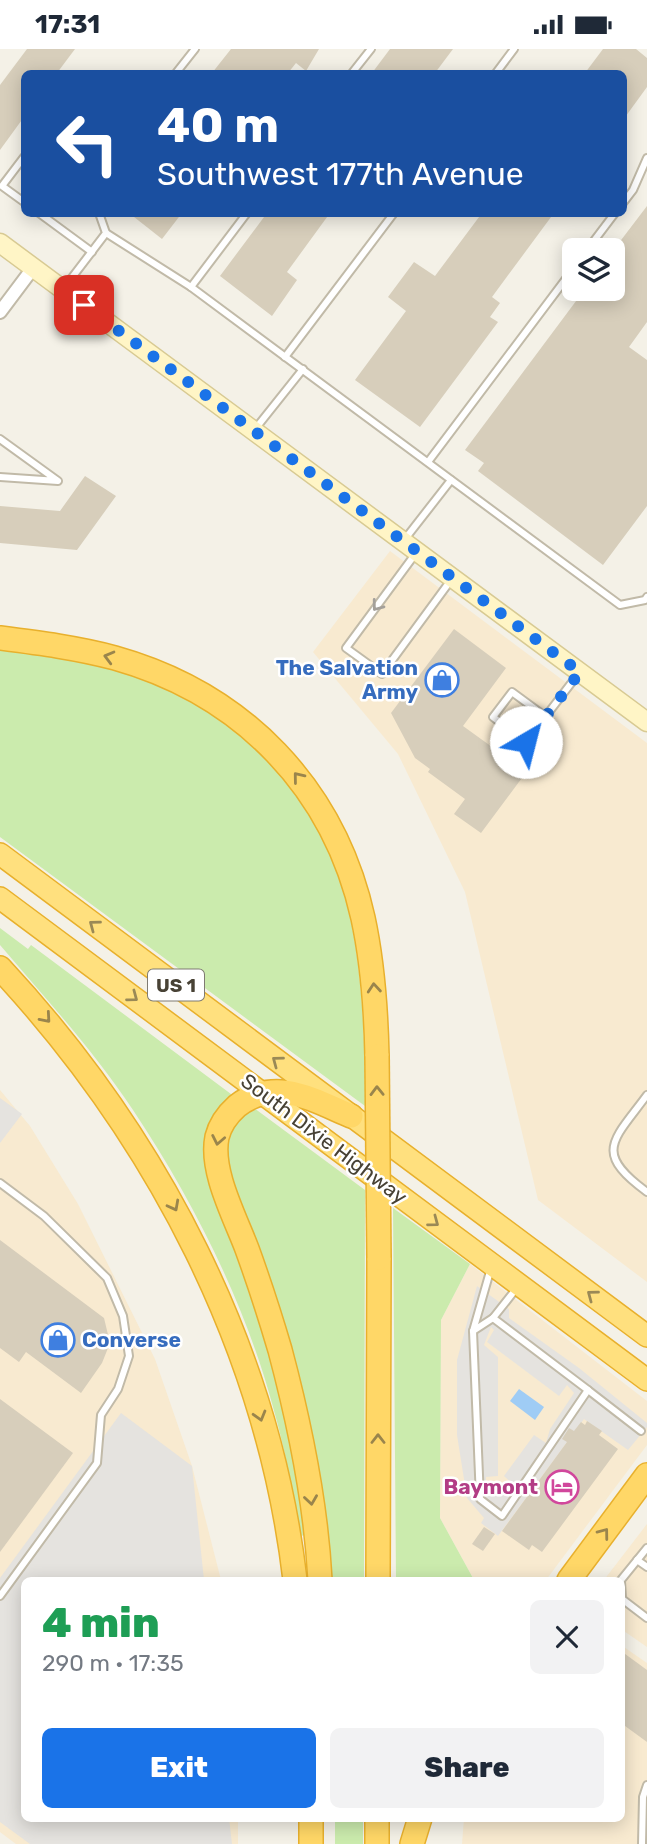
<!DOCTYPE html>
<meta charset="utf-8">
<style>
:root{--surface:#fff;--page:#f2f2f3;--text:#1f2937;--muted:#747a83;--accent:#1a73e8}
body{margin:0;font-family:Rubik,sans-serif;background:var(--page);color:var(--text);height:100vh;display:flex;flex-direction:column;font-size:26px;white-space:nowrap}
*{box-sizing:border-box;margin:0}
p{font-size:23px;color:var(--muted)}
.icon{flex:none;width:38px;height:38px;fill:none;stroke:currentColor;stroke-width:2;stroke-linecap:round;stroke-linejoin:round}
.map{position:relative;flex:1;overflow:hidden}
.panel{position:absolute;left:21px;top:1528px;width:604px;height:245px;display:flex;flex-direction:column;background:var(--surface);border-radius:10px;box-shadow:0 4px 18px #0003}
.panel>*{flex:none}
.guide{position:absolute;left:21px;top:21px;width:606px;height:147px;border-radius:10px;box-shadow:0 4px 18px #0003;background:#1a4fa0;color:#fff;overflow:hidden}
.buttons{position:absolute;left:562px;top:189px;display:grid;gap:14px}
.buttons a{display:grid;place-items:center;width:63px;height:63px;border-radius:10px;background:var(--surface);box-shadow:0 4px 18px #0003;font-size:35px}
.pin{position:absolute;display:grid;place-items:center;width:60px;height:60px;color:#fff;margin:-30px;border-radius:14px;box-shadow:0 4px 10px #0006}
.me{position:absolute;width:77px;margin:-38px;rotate:37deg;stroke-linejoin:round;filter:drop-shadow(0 0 5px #0008)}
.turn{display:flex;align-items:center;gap:24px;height:147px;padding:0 21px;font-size:32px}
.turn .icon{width:91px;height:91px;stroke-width:2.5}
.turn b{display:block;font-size:49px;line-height:60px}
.round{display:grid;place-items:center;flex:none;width:74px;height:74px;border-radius:10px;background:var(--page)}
.head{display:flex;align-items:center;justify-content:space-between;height:119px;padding:0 21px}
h1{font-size:42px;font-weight:800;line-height:52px;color:#1e9e55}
.button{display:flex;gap:14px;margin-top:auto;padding:14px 21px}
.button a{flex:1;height:80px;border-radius:10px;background:var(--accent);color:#fff;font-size:28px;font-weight:800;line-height:80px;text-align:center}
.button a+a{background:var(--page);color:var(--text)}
.status{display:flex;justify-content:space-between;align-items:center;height:49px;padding:0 35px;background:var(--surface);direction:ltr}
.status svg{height:19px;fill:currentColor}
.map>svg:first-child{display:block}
.commercial{fill:#f8ead0}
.green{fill:#cbebad}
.parking{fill:#e5e3df;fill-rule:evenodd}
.water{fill:#9fccf5}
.building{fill:#d7cebb}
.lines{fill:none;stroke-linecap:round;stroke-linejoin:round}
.service-casing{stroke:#c1baa8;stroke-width:10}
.minor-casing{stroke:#c1baa8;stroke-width:16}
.secondary-casing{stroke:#d8ca93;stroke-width:21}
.trunk-casing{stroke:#e8b02d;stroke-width:24}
.motorway-casing{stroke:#e8b02d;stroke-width:26}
.service{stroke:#fff;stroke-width:6}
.minor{stroke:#fff;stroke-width:12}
.secondary{stroke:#fff5c6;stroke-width:18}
.trunk{stroke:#ffe07e;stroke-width:21}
.motorway{stroke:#ffd767;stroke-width:23}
.motorway-bridge-casing{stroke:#e8b02d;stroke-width:26;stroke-linecap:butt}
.motorway-bridge{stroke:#ffd767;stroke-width:23}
.oneway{stroke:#a4a09a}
.oneway2{stroke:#9a854c}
.oneway3{stroke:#9a8956}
.route{stroke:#1a73e8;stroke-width:12;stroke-dasharray:0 21.6}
.labels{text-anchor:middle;stroke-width:5;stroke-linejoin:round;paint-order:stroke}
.shield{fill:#fff;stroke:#7f7b72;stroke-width:2}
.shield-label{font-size:19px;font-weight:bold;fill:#484235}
.shop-label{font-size:21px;font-weight:bold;fill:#366cbe;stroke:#fff;text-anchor:end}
.street-label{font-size:21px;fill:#484235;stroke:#fff}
.hotel-label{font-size:21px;font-weight:bold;fill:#b23c85;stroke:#fff;text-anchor:end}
</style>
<div class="status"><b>17:31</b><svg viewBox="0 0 49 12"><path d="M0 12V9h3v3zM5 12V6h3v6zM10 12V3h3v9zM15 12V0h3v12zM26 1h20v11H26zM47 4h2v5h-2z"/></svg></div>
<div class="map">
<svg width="647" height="1795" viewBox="0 0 647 1795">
<rect width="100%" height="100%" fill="#f4f1e7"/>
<!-- commercial -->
<g class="commercial">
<path d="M390,502L647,694V1233L538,1151L465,843L398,705L313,603Z"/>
<path d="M0,1041L30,1077L78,1155L155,1310L192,1417L221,1531H24V1769H238V1795H16L0,1783Z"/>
<path d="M470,1215L647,1352V1396L546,1531H474L440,1469L441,1271Z"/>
<path d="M647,1475V1598L621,1580V1531H604Z"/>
<path d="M621,1596L647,1614V1795H462L464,1769H621Z"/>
</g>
<!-- green -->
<g class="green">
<path d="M0,597C47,603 95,611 140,625C152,629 163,636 174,642C246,678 313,742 338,821C362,897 365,977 365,1057L0,788Z"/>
<path d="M0,879L28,900L31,896L235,1048C217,1076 201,1090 208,1125C224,1169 243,1212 256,1256C278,1332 294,1408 308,1485L301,1487C293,1444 285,1400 273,1358C245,1254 193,1151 133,1061C94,1002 46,950 0,896Z"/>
<path d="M250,1056L365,1141L364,1531H326L225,1123L228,1083Z"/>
<path d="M393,1159L470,1215L441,1271L440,1469L474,1531H396Z"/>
<rect x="335" y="1769" width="28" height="26"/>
</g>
<!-- parking -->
<g class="parking">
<path d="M0,1049L22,1065L0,1094Z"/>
<path d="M477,1237L509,1260V1269L579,1319L647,1374V1378L628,1401L584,1370L498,1487L481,1474L484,1469L467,1449L457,1386V1311ZM491,1278L494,1281L487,1293L559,1347L567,1336L574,1344L550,1380L546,1394L534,1386L504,1427L514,1436L504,1443L493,1441L486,1432V1428L498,1427V1308L484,1296Z"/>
<path d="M121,1364L192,1417L204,1531H24V1769H229L232,1795H30L0,1773V1529Z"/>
</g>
<!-- water -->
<path class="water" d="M519,1340L544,1358L535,1371L510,1352Z"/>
<!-- building -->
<g class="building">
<path d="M27,0H75L57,24H24V68L0,101V36Z"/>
<path d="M231,0H319L306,22L296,14L288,24H212Z"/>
<path d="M390,0H453L435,24H372Z"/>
<path d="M603,0H636L647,9V38L623,71V24H585Z"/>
<path d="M647,157V273L629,298L647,311V457L603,516L478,422L484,414L465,401L585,240H612V203Z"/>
<path d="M129,164H182L162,190Z"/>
<path d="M267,164H330L287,223L297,231L272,267L220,227Z"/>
<path d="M482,164H554L492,248L500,254L490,268L498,273L420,378L355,331L406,262L388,248L414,213L435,227Z"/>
<path d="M85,427L116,447L77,501L0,494V457L60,462Z"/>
<path d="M454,580L506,619L463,677L499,703L506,694L533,714L481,784L454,765L465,750L428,723L430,720L415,709L391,664Z"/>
<path d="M0,1191L104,1269L110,1294L102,1314L81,1344L26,1303L19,1313L0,1299Z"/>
<path d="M0,1350L73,1404L0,1503Z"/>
<path d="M587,1372L602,1382L599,1386L618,1400L542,1503L532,1496L529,1501L502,1482L567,1393L562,1390L569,1379L574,1382L581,1373L585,1376Z"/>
<path d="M484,1478L495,1485L483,1502L472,1495Z"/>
<path d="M621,1602L647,1621V1693L621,1674Z"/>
</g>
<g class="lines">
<defs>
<g id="service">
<path d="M176,24L195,0"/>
<path d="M352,24L371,0"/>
<path d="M496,24L514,0"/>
<path d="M24,108L2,137L24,153"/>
<path d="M623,154L633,141L647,109"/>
<path d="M39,164L92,203"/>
<path d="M106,184L191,238L620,556L645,551L647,548"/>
<path d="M587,201L615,164"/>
<path d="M191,238L247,164"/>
<path d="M64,239L106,184L99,164"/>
<path d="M285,308L394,164"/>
<path d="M256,379L303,320"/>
<path d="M0,390L58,432L0,428"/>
<path d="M428,413L574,219"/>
<path d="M405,490L451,431"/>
<path d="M416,504L346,599L382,625L451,531"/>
<path d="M546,668L512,643L493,668L526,693L579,624"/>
<path d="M647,1046C614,1091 592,1103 647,1143"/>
<path d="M0,1134L44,1167L107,1229L123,1267L129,1307L118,1340L101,1366L97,1414L0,1547"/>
<path d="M491,1219L473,1282L480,1450L502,1467L588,1341L493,1269"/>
<path d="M473,1282L493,1269L516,1240"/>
<path d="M588,1341L641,1382"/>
<path d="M637,1511L647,1518"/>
<path d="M621,1531L647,1499"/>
<path d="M621,1532L622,1550L647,1569"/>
<path d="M642,1795L643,1748L647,1736"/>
</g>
<path id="minor" d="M0,263L33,219"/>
<path id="secondary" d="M0,194L647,673"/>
<g id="trunk">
<path d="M0,805L647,1287"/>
<path d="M0,849L647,1331"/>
</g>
<g id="motorway">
<path d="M0,589C39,594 78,599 115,609C243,645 334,739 363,869C373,915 376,961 377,1007"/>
<path d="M0,919C157,1088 268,1300 295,1531"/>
<path d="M320,1531C316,1454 300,1376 280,1301C270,1267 259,1233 247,1200C235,1168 210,1122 217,1088C220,1076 228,1065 237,1057C275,1027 313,1051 351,1067"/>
<path d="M378,1531L379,1209"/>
<path d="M569,1531L647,1426"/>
<path d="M311,1769V1795"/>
<path d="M377,1795V1769"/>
<path d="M412,1795L420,1769"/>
</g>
</defs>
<!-- service casing -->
<use href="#service" class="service-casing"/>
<!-- minor casing -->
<use href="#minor" class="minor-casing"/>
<!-- secondary casing -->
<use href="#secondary" class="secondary-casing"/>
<!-- trunk casing -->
<use href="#trunk" class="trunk-casing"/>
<!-- motorway casing -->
<use href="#motorway" class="motorway-casing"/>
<!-- service -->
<use href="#service" class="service"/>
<!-- minor -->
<use href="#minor" class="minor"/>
<!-- secondary -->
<use href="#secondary" class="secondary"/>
<!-- trunk -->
<use href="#trunk" class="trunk"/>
<!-- motorway -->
<use href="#motorway" class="motorway"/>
<defs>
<path id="motorway-bridge" d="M377,1007L379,1209"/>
</defs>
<!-- motorway-bridge casing -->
<use href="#motorway-bridge" class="motorway-bridge-casing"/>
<!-- motorway-bridge -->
<use href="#motorway-bridge" class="motorway-bridge"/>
</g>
<!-- one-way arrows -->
<defs><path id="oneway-chevron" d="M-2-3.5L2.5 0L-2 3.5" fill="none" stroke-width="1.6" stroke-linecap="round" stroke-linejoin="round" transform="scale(1.75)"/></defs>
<use class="oneway" href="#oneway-chevron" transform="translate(377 557) rotate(127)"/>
<g class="oneway2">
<use href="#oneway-chevron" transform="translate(109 608) rotate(-165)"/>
<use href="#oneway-chevron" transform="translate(298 728) rotate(-129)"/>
<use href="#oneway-chevron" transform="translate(374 939) rotate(-95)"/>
<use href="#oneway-chevron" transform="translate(46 969) rotate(49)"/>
<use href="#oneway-chevron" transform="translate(377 1042) rotate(-91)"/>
<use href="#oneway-chevron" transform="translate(218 1091) rotate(101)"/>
<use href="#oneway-chevron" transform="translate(174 1157) rotate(62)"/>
<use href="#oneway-chevron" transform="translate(260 1367) rotate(74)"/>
<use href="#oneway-chevron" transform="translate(378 1390) rotate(-90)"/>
<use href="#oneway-chevron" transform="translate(311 1451) rotate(82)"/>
<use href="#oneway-chevron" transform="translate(604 1484) rotate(-53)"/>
</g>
<g class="oneway3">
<use href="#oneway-chevron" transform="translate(94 876) rotate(-143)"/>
<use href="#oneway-chevron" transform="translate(133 948) rotate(37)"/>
<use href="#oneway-chevron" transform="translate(277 1012) rotate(-143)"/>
<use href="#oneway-chevron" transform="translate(434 1173) rotate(37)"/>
<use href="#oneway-chevron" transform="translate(592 1246) rotate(-143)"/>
</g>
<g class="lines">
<!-- route -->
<path class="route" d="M84,256L580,623L526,693"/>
</g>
<!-- icons -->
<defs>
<symbol id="shop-ring" viewBox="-11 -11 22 22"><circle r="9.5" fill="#fff" stroke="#3f7fe0" stroke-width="1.5"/><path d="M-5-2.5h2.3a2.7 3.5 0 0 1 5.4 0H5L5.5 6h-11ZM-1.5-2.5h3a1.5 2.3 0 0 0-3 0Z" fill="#3f7fe0"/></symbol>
<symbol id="hotel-ring" viewBox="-11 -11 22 22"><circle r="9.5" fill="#fff" stroke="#d1479c" stroke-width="1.5"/><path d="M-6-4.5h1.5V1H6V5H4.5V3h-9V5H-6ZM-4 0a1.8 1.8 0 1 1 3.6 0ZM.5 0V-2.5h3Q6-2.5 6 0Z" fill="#d1479c"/></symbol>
</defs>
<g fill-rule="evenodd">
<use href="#shop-ring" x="423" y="612" width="38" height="38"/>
<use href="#shop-ring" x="39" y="1272" width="38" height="38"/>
<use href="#hotel-ring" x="543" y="1419" width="38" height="38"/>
</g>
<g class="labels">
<!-- shield labels -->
<rect class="shield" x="148" y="920.5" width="56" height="31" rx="5"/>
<g class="shield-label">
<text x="176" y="943">US 1</text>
</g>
<!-- shop labels -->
<g class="shop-label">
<text x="418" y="626">The Salvation<tspan x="418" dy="24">Army</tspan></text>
<text x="82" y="1298" text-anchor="start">Converse</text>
</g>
<!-- street labels -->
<g class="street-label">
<text transform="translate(324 1090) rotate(37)" y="7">South Dixie Highway</text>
</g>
<!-- hotel labels -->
<g class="hotel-label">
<text x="538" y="1445">Baymont</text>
</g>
</g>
</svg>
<div class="buttons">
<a><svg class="icon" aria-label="layers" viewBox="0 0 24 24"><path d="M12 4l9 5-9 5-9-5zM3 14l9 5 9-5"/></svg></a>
</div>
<div class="pin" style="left:84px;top:256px;background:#d93025"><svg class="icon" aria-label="arrive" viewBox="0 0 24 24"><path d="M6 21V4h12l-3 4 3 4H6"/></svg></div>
<svg class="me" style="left:526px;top:693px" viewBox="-20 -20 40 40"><circle r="19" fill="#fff"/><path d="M0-13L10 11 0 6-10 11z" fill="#1a73e8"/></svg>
<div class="guide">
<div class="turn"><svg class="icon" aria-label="left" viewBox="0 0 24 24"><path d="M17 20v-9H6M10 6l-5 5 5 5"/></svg><div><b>40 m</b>Southwest 177th Avenue</div></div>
</div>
<section class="panel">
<div class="head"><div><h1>4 min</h1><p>290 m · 17:35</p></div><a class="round"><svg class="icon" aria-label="close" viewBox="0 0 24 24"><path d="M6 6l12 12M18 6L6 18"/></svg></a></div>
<div class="button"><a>Exit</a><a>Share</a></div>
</section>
</div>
